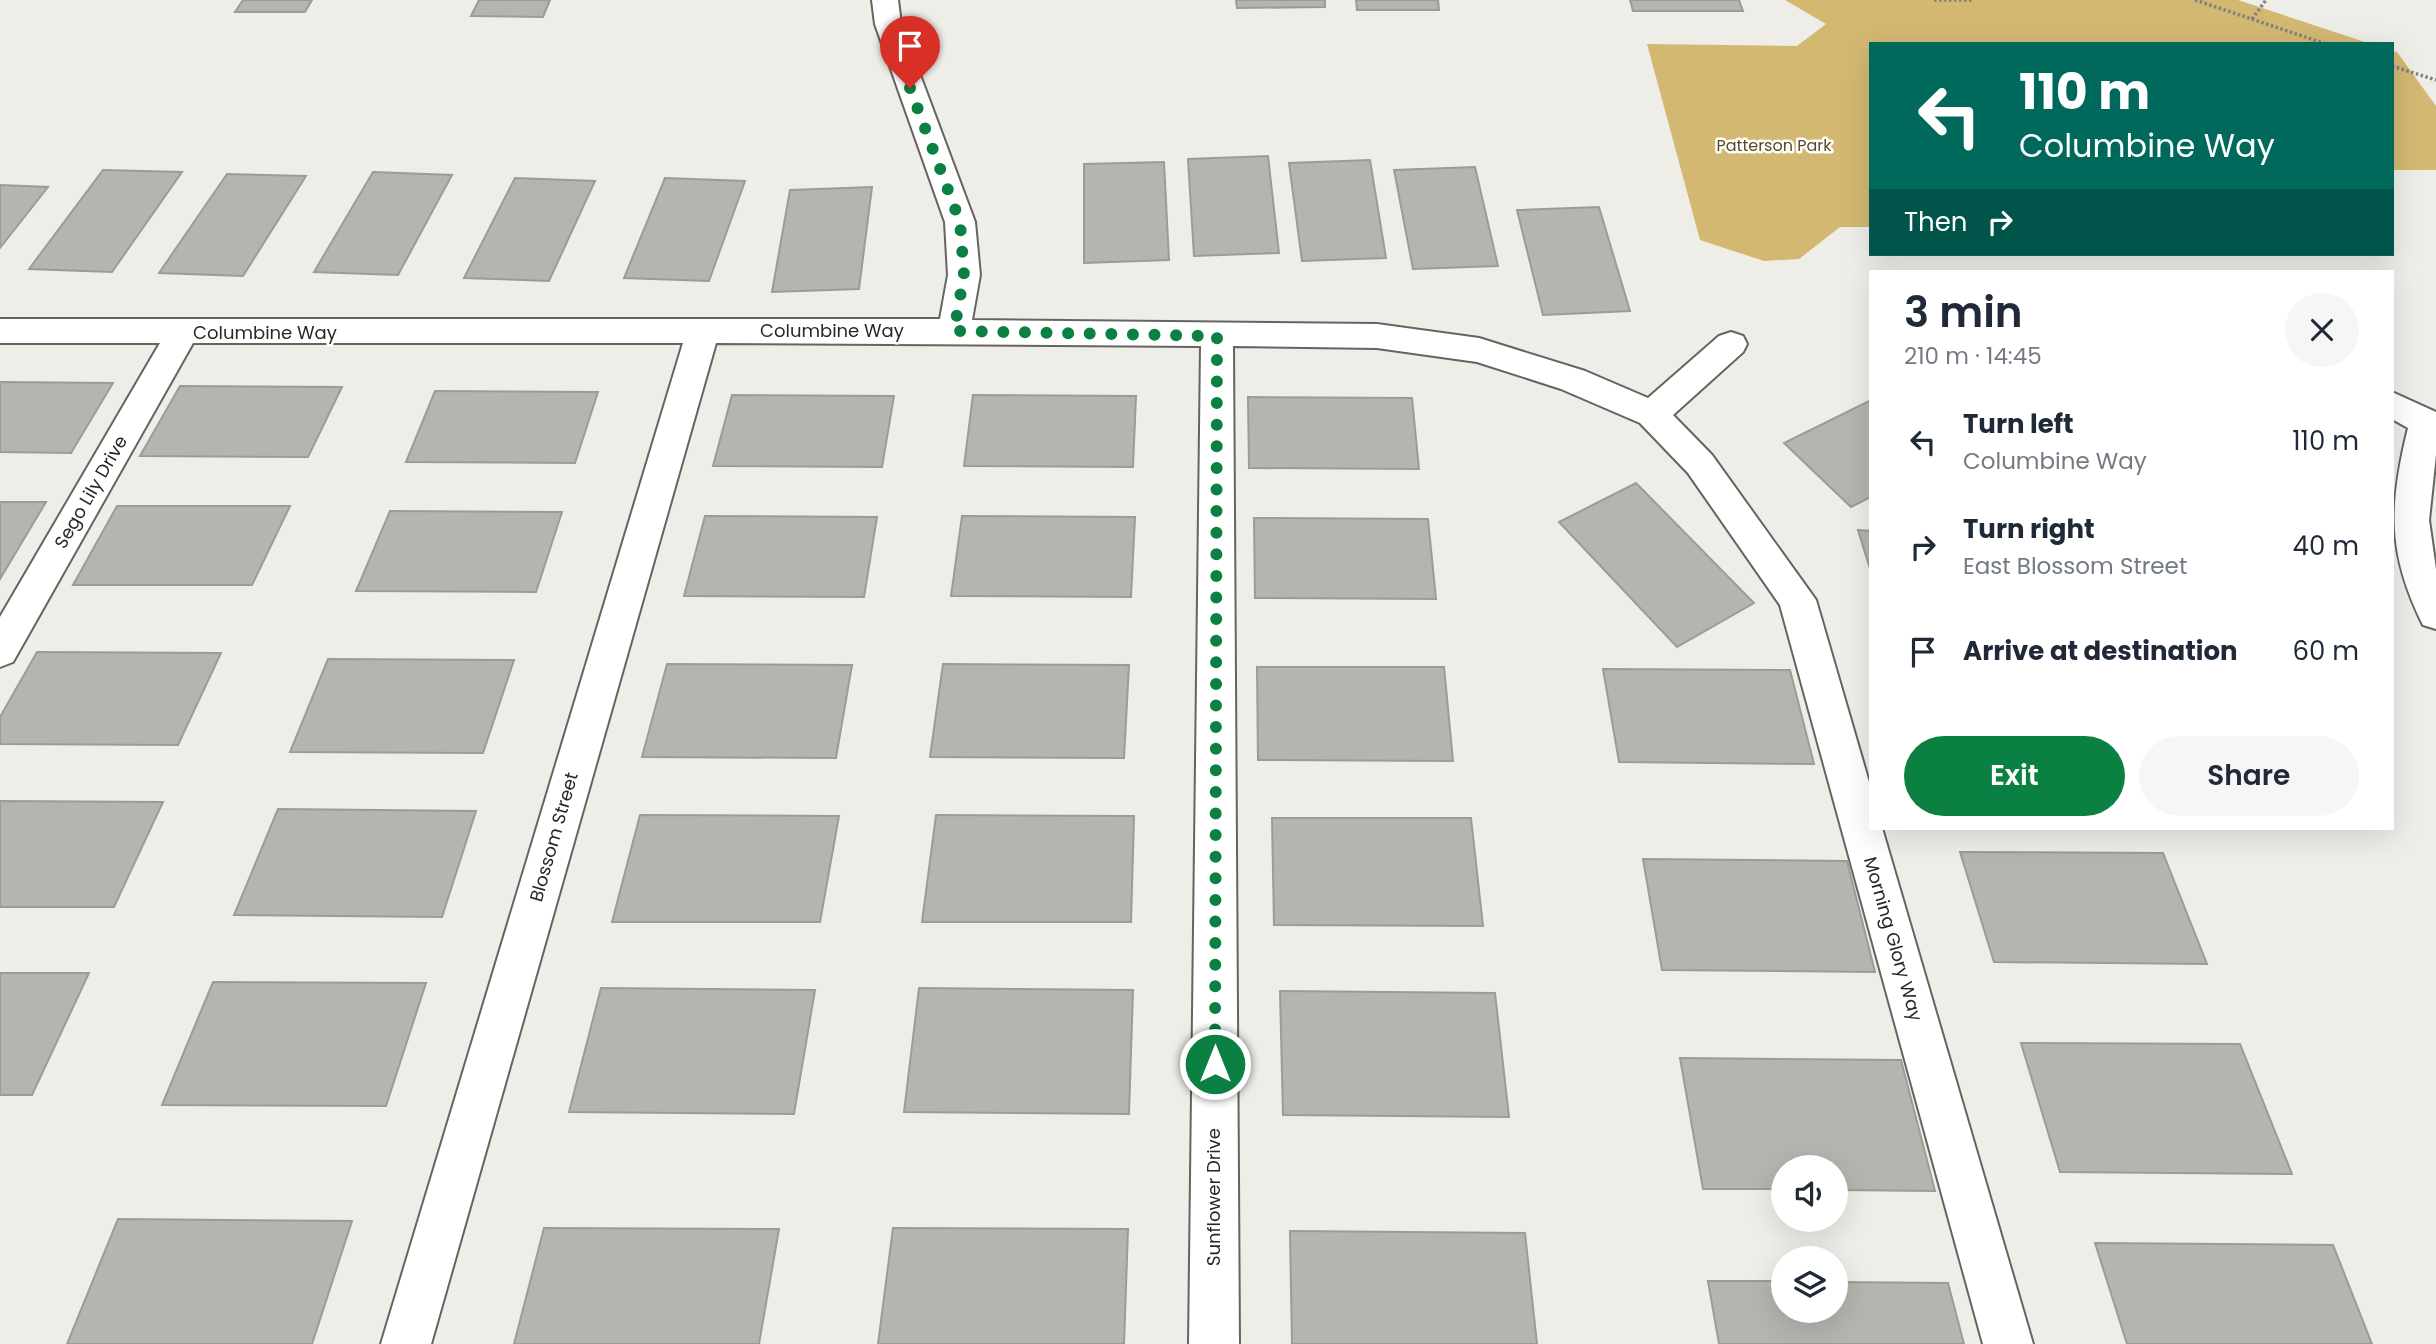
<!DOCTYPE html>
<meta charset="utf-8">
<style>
:root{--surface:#fff;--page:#f6f6f7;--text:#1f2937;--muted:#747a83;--accent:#0b8043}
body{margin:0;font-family:Poppins,sans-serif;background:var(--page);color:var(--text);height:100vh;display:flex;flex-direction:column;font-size:26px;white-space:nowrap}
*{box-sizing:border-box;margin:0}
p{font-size:23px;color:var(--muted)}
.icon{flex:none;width:38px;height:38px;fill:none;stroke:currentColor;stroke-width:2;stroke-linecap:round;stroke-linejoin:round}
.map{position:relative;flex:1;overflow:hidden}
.panel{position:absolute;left:1869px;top:270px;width:525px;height:560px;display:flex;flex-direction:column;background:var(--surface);border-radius:0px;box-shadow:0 7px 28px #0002}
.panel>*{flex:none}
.guide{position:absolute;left:1869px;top:42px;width:525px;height:214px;border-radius:0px;box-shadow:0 7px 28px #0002;background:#00695c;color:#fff;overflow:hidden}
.fabs{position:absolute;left:1771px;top:1155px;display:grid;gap:14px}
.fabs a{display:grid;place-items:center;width:77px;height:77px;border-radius:50%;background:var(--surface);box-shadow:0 7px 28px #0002;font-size:35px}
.pin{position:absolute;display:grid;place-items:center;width:60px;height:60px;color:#fff;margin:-72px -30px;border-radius:50% 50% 50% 0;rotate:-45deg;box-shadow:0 0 7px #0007}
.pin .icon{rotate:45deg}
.me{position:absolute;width:77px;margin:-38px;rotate:0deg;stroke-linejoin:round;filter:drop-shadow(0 0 5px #0008)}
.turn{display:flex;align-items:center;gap:24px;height:147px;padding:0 35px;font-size:32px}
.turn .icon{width:91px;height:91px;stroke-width:2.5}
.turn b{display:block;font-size:49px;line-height:60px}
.then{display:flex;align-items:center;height:66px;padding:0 35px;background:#0003;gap:14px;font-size:26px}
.round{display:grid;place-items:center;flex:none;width:74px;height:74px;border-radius:37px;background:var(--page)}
.summary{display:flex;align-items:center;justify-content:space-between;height:119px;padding:0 35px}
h1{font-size:42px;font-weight:600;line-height:52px}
.action{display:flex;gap:14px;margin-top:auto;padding:14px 35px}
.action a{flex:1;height:80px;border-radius:42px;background:var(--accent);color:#fff;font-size:28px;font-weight:600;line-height:80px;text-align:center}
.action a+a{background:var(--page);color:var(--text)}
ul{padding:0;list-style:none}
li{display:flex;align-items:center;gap:21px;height:105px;padding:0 35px}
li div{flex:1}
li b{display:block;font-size:26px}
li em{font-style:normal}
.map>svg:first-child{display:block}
.green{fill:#d3b872}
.building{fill:#b6b4af;stroke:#9d9b96;stroke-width:2}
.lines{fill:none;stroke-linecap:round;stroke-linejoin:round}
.minor-casing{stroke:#666460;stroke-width:4}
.path{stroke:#81807d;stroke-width:3.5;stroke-dasharray:2.5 2.5;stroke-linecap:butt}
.minor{fill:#fff;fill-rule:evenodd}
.route{stroke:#0b8043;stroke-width:12;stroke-dasharray:0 21.6}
.labels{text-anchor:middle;stroke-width:5;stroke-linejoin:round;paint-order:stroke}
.far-park-label{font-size:16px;fill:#5a4a20;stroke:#fff}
.street-label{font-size:18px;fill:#272725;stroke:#fff}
</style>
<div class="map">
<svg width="2436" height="1344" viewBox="0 0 2436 1344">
<rect width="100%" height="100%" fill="#efede8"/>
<!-- green -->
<g class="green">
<path d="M1785,0H2238L2371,44H1871V227H1840L1799,259L1764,261L1700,240L1647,44L1797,46L1826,24Z"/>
<path d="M2392,51L2397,52L2436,106V170H2392Z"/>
</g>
<!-- building -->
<g class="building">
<path d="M243,0H312L305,12H235Z"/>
<path d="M479,0H550L543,17L471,16Z"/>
<path d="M1236,0H1325V7L1237,8Z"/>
<path d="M1356,0H1438L1439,10H1357Z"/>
<path d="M1630,0H1739L1743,11H1633Z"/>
<path d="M1268,156L1279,253L1194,256L1188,159Z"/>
<path d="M1370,160L1386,258L1302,261L1289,163Z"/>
<path d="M1164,162L1169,260L1084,263V164Z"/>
<path d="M1475,167L1498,266L1413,269L1394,170Z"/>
<path d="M103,170L182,172L112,272L29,269Z"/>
<path d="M373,172L452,175L398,275L314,272Z"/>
<path d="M227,174L306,176L243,276L159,273Z"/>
<path d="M515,178L595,181L549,281L464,278Z"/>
<path d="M665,178L745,181L709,281L624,278Z"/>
<path d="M0,185L48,187L0,248Z"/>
<path d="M872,187L859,289L772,292L790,190Z"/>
<path d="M1599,207L1630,311L1543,315L1517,210Z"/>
<path d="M0,382L113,383L71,453L0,452Z"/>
<path d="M180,386L342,387L308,457L140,456Z"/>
<path d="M435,391L598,392L575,463L406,462Z"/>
<path d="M732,395L894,396L882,467L713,466Z"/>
<path d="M973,395L1136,396L1133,467L964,466Z"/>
<path d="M1248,397L1412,398L1419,469L1249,468Z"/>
<path d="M1871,400V497L1851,507L1784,443Z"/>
<path d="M1636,483L1754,603L1677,647L1559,522Z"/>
<path d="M0,502H46L0,579Z"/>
<path d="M117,506H290L252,585H73Z"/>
<path d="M390,511L562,512L536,592L356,591Z"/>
<path d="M705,516L877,517L864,597L684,596Z"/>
<path d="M962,516L1135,517L1131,597L951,596Z"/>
<path d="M1254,518L1428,519L1436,599L1255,598Z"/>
<path d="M1858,530L1871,531V572Z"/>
<path d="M37,652L221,653L178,745L0,744V717Z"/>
<path d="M328,659L514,660L483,753L290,752Z"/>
<path d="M667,664L852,665L836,758L642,757Z"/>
<path d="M943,664L1129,665L1124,758L930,757Z"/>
<path d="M1257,667H1444L1453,761L1258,760Z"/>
<path d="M1603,669L1790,670L1814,764L1619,762Z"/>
<path d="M0,801L163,802L114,907H0Z"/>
<path d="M278,809L476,811L442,917L234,915Z"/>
<path d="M640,815L839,816L820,922H612Z"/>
<path d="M936,815L1134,816L1131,922H922Z"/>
<path d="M1272,818H1471L1483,926L1274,925Z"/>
<path d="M1960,852L2163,853L2207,964L1994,962Z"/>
<path d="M1643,859L1847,861L1875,972L1662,970Z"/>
<path d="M0,973H89L32,1095H0Z"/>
<path d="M213,982L426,983L386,1106L162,1105Z"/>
<path d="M601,988L815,990L794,1114L569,1112Z"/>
<path d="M919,988L1133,990L1129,1114L904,1112Z"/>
<path d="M1280,991L1495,993L1509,1117L1283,1115Z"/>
<path d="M2021,1043L2240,1044L2292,1174L2060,1172Z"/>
<path d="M1680,1058L1901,1060L1935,1191L1836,1190V1167H1783V1189H1703Z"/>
<path d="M118,1219L352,1221L312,1344H67Z"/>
<path d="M544,1228L779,1229L759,1344H514Z"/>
<path d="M893,1228L1128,1229L1124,1344H878Z"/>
<path d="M1290,1231L1525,1233L1537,1344H1292Z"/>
<path d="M2095,1243L2333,1245L2372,1344H2127Z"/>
<path d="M1708,1281H1783V1311H1836V1282L1948,1283L1964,1344H1719Z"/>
</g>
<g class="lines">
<defs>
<g id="minor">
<path d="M872,0H898L901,24L975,222L980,275L972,320L1377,324L1479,338L1585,371L1648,398L1719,336L1731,332L1743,336L1747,344L1743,352L1673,415L1712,455L1816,600L1871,789V828H1882L2033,1344H1983L1780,605L1688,473L1640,423L1561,389L1477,362L1377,348L1233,346L1239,1344H1189L1201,346L716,343L431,1344H381L683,343H193L13,662L0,667V617L160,343H0V319H940L948,275L945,222L875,24Z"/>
<path d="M2392,392L2436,412V455L2429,520L2436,569V629L2423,625C2387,553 2389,505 2408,428L2392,419Z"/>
</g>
</defs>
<!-- minor casing -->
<use href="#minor" class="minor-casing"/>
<!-- path -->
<g class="path">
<path d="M1934,0H1974"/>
<path d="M2195,0L2326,44"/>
<path d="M2252,19L2266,0"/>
<path d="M2392,66L2436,80"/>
</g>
<!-- minor -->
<use href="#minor" class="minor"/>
</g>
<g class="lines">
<!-- route -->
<path class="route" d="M910,88L960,222L964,275L954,331L1217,336L1215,1064"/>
</g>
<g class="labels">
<!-- far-park labels -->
<g class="far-park-label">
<text x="1774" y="151">Patterson Park</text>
</g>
<!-- street labels -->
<g class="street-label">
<text x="832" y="337">Columbine Way</text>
<text x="265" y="339">Columbine Way</text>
<text transform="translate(91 492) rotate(-60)" y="6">Sego Lily Drive</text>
<text transform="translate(554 837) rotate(-74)" y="6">Blossom Street</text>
<text transform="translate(1893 939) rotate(74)" y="6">Morning Glory Way</text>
<text transform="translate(1214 1197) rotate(-90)" y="6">Sunflower Drive</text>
</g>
</g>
</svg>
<div class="fabs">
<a><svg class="icon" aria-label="sound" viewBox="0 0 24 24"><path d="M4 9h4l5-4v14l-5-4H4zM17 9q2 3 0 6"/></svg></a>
<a><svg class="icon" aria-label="layers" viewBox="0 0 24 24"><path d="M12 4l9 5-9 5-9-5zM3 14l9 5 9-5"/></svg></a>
</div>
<div class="pin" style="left:910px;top:88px;background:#d93025"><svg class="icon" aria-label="arrive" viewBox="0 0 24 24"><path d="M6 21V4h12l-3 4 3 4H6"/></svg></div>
<svg class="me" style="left:1215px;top:1064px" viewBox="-20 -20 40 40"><circle r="17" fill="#0b8043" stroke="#fff" stroke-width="3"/><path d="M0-11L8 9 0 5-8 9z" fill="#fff"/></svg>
<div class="guide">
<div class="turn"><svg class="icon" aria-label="left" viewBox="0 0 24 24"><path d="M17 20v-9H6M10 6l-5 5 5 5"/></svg><div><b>110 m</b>Columbine Way</div></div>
<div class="then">Then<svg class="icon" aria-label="right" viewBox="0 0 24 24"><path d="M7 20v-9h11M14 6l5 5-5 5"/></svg></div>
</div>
<section class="panel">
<div class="summary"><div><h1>3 min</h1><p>210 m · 14:45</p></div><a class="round"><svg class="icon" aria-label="close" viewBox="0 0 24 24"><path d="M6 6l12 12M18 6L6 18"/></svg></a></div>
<ul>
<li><svg class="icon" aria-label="left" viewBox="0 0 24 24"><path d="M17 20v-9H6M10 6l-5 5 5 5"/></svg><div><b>Turn left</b><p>Columbine Way</p></div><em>110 m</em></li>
<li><svg class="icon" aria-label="right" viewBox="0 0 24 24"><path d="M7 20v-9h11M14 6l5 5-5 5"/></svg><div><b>Turn right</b><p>East Blossom Street</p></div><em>40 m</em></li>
<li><svg class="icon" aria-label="arrive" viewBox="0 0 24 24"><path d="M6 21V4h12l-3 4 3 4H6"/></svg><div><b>Arrive at destination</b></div><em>60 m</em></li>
</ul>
<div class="action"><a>Exit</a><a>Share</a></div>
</section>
</div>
